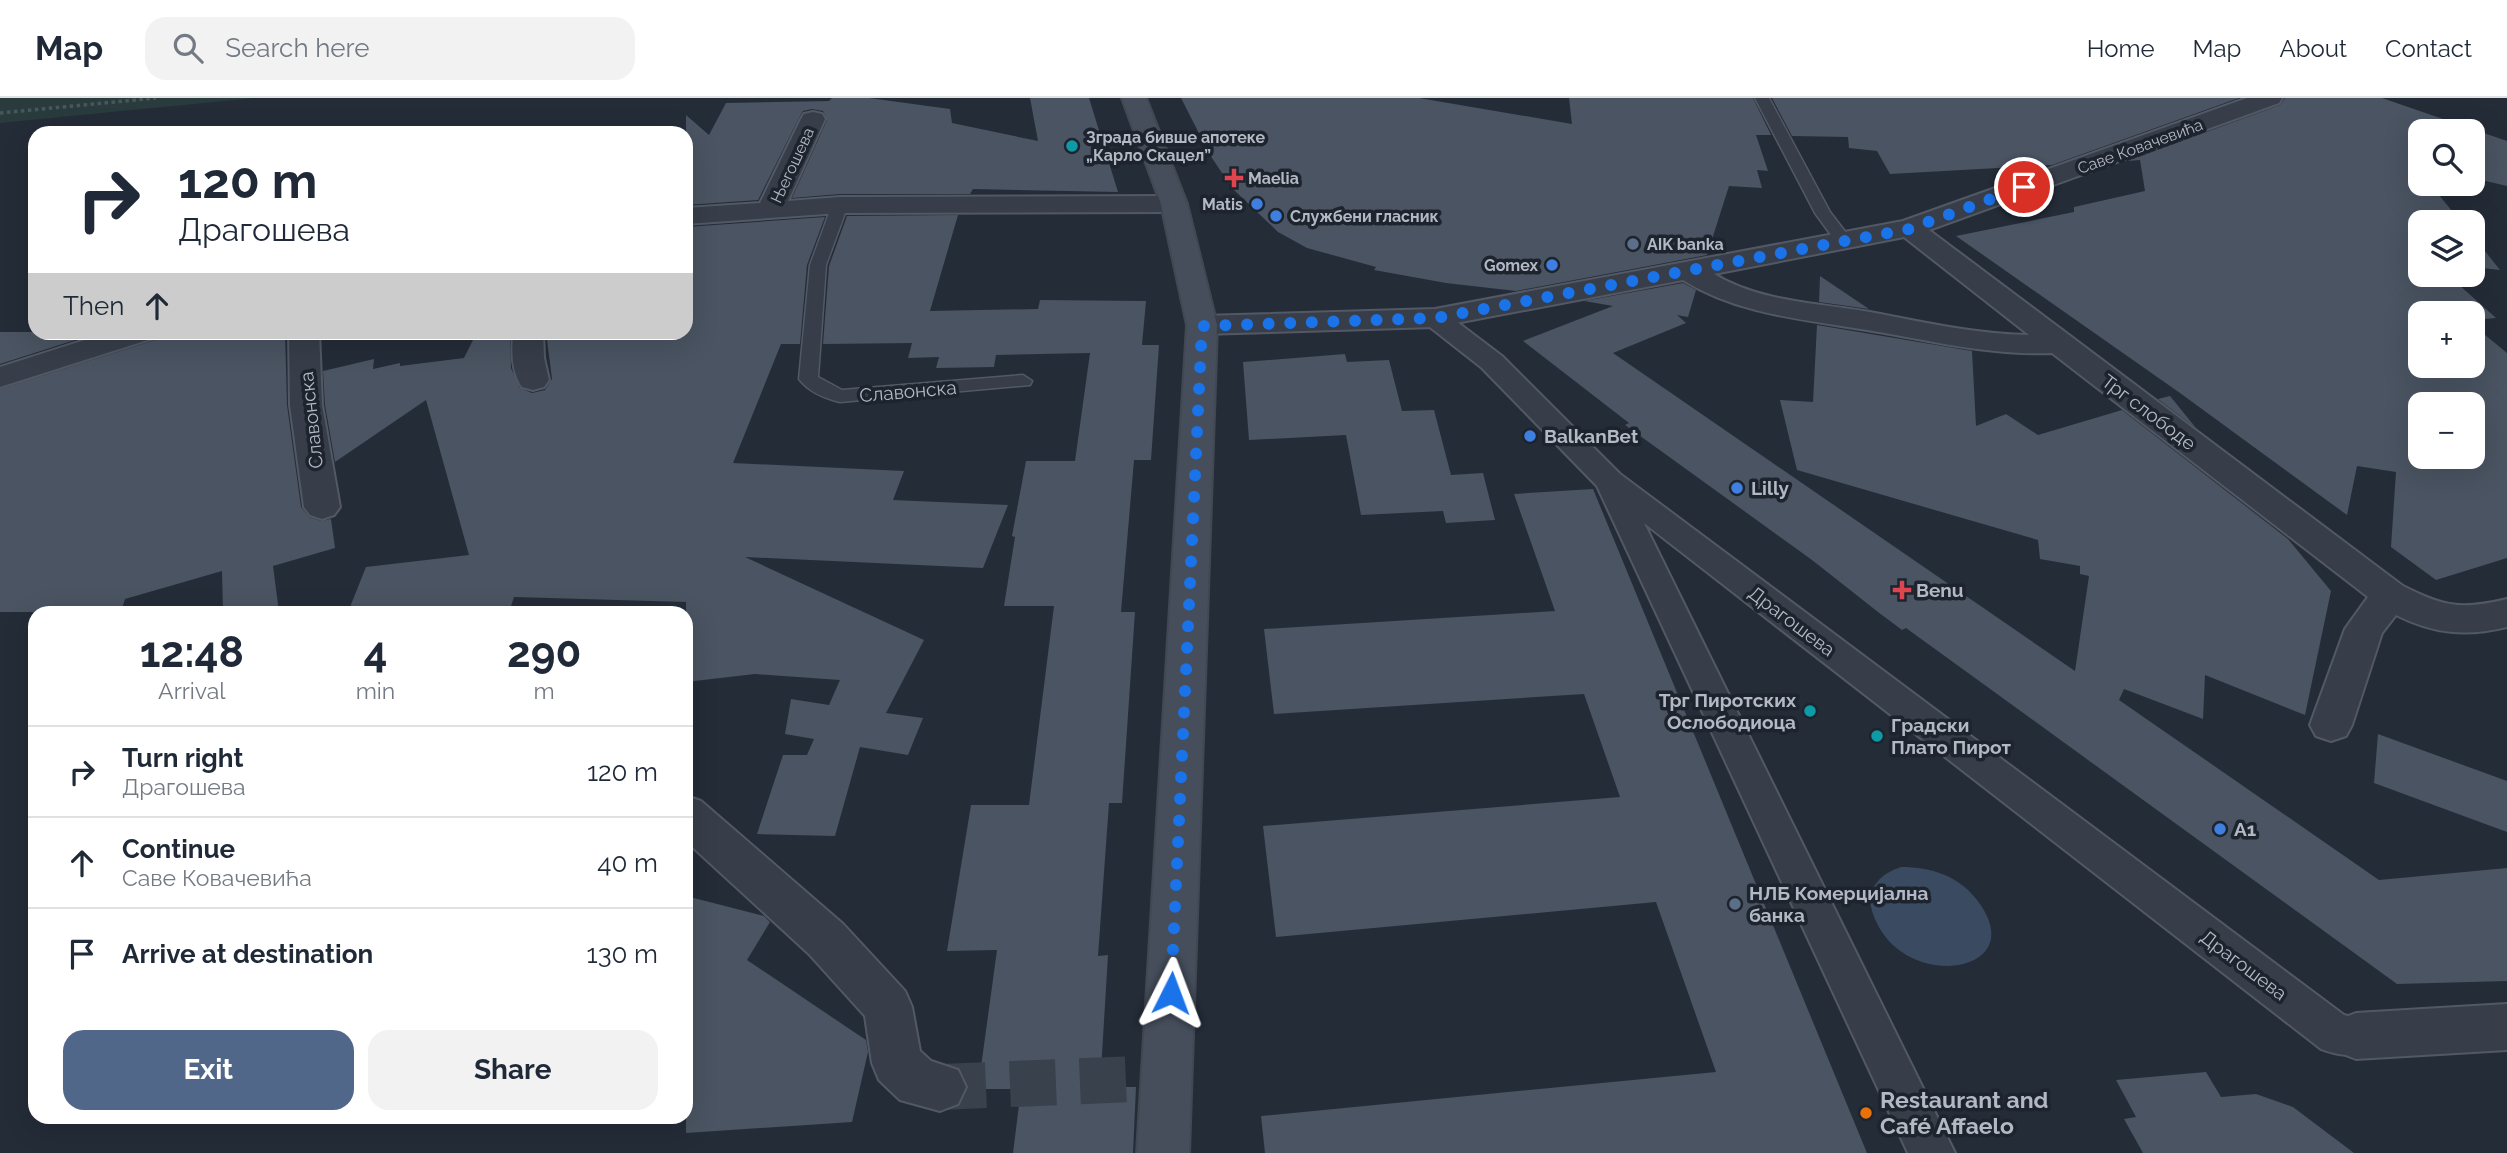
<!DOCTYPE html>
<meta charset="utf-8">
<style>
:root{--surface:#fff;--page:#f2f2f3;--text:#1f2937;--muted:#747a83;--line:#e0e1e3;--accent:#516789}
body{margin:0;font-family:Raleway,sans-serif;background:var(--page);color:var(--text);height:100vh;display:flex;flex-direction:column;font-size:26px;white-space:nowrap}
*{box-sizing:border-box;margin:0}
p{font-size:23px;color:var(--muted)}
.icon{flex:none;width:38px;height:38px;fill:none;stroke:currentColor;stroke-width:2;stroke-linecap:round;stroke-linejoin:round}
.map{position:relative;flex:1;overflow:hidden}
.sheet{position:absolute;left:28px;top:508px;width:665px;height:518px;display:flex;flex-direction:column;background:var(--surface);border-radius:21px;box-shadow:0 7px 28px #0002}
.sheet>*{flex:none}
.top-card{position:absolute;left:28px;top:28px;width:665px;height:214px;border-radius:21px;box-shadow:0 7px 28px #0002;background:#fff;color:var(--text);overflow:hidden}
.fabs{position:absolute;left:2408px;top:21px;display:grid;gap:14px}
.fabs a{display:grid;place-items:center;width:77px;height:77px;border-radius:14px;background:var(--surface);box-shadow:0 7px 28px #0002;font-size:35px}
.pin{position:absolute;display:grid;place-items:center;width:60px;height:60px;color:#fff;margin:-30px;border:4px solid #fff;border-radius:50%;box-shadow:0 2px 7px #0007}
.me{position:absolute;width:77px;margin:-38px;rotate:3deg;stroke-linejoin:round;filter:drop-shadow(0 0 5px #0008)}
.turn{display:flex;align-items:center;gap:24px;height:147px;padding:0 35px;font-size:32px}
.turn .icon{width:91px;height:91px;stroke-width:2.5}
.turn b{display:block;font-size:49px;line-height:60px}
.then{display:flex;align-items:center;height:66px;padding:0 35px;background:#0003;gap:14px;font-size:26px}
.eta{display:flex;justify-content:space-evenly;align-items:center;height:119px;text-align:center}
.eta b{font-size:42px;font-weight:700;line-height:49px}
.button{display:flex;gap:14px;margin-top:auto;padding:14px 35px}
.button a{flex:1;height:80px;border-radius:21px;background:var(--accent);color:#fff;font-size:28px;font-weight:700;line-height:80px;text-align:center}
.button a+a{background:var(--page);color:var(--text)}
ul{padding:0;list-style:none}
li{display:flex;align-items:center;gap:21px;height:91px;padding:0 35px;border-top:2px solid var(--line)}
li div{flex:1}
li b{display:block;font-size:26px}
li em{font-style:normal}
header{display:flex;align-items:center;gap:42px;box-sizing:border-box;height:98px;padding:0 35px;background:var(--surface);border-bottom:2px solid var(--line)}
header strong{font-size:33px}
nav{display:flex;gap:38px;margin-inline-start:auto;font-size:24px}
.search{width:490px;height:63px;background:var(--page);display:flex;align-items:center;gap:18px;box-sizing:border-box;padding:0 24px;border-radius:21px;color:var(--muted);font-size:26px}
.map>svg:first-child{display:block}
.green{fill:#293b3c}
.water{fill:#3a4a60}
.building{fill:#4a5462;fill-rule:evenodd}
.lines{fill:none;stroke-linecap:round;stroke-linejoin:round}
.minor-tunnel{stroke:#39414d;stroke-width:46;stroke-dasharray:46 24;stroke-linecap:butt}
.service-casing{stroke:#525964;stroke-width:3}
.pedestrian-casing{stroke:#525964;stroke-width:4}
.minor-casing{stroke:#525964;stroke-width:4}
.secondary-casing{stroke:#414852;stroke-width:4}
.path{stroke:#47585b;stroke-width:3.5;stroke-dasharray:3.5 3.5;stroke-linecap:butt}
.service{fill:#373e49;fill-rule:evenodd}
.pedestrian{fill:#373e49;fill-rule:evenodd}
.minor{fill:#373e49;fill-rule:evenodd}
.secondary{fill:#464e5c;fill-rule:evenodd}
.route{stroke:#1a73e8;stroke-width:12;stroke-dasharray:0 21.6}
.culture-dot{fill:#0f9aa8;stroke:#1d242e;stroke-width:2.5}
.health-dot{fill:#e0444e;stroke:#1d242e;stroke-width:2.5}
.shop-dot{fill:#3f7fe0;stroke:#1d242e;stroke-width:2.5}
.service-dot{fill:#5c6f8a;stroke:#1d242e;stroke-width:2.5}
.food-dot{fill:#e8710a;stroke:#1d242e;stroke-width:2.5}
.labels{text-anchor:middle;stroke-width:7;stroke-linejoin:round;paint-order:stroke}
.far-poi-label{font-size:16px;font-weight:bold;fill:#b2b9c5;stroke:#1d242e;text-anchor:start}
.far-street-label{font-size:16px;fill:#b2b9c5;stroke:#1d242e}
.street-label{font-size:19px;fill:#b2b9c5;stroke:#1d242e}
.poi-label{font-size:19px;font-weight:bold;fill:#b2b9c5;stroke:#1d242e;text-anchor:start}
.near-poi-label{font-size:23px;font-weight:bold;fill:#b2b9c5;stroke:#1d242e;text-anchor:start}
</style>
<header>
<strong>Map</strong>
<div class="search"><svg class="icon" aria-label="search" viewBox="0 0 24 24"><circle cx="10" cy="10" r="6"/><path d="M15 15l6 6"/></svg>Search here</div>
<nav><a>Home</a><a>Map</a><a>About</a><a>Contact</a></nav>
</header>
<div class="map">
<svg width="2507" height="1055" viewBox="0 0 2507 1055">
<rect width="100%" height="100%" fill="#242c38"/>
<!-- green -->
<path class="green" d="M0,0H255L0,25Z"/>
<!-- water -->
<path class="water" d="M1901,769C1931,769 1959,778 1977,802C2039,882 1881,899 1869,798C1877,781 1884,775 1901,769Z"/>
<!-- building -->
<g class="building">
<path d="M832,0H869L950,11L952,25L1038,43L1030,0H1089L1118,94L973,91L970,96H840L792,100L827,22L823,13L812,11L803,13L799,20L758,102L686,107V17L709,37L726,5L829,3Z"/>
<path d="M1181,0H1419L1572,26L1569,0H1753L1771,37H1756L1768,73L1757,72L1762,90L1729,88L1707,157L1516,193L1446,185L1374,172L1376,169L1307,150L1278,134L1232,90L1210,57Z"/>
<path d="M1772,0H2239L2052,67L1890,76L1877,53L1849,50L1848,39L1792,38Z"/>
<path d="M2285,0H2382L2507,43V88L2473,80V33H2420V66L2413,65L2420,73V86H2430L2461,124H2420V177H2448L2496,220L2473,222V215H2420V268H2473V227L2507,255V460L2436,482L2391,449L2396,374L2357,368L2347,417L2180,295L1956,138L2074,114V109L2145,93L2140,62L2127,63L2280,7ZM2420,306H2473V359H2420Z"/>
<path d="M958,117L930,213L1038,211L1040,202L1146,203L1142,247H1159L1151,362H1134L1121,514H1135L1122,705H1109L1098,858L1108,857L1100,989H1136L1133,1055H1013L1021,991H978L997,852L947,853L971,707H1029L1054,508H1004L1015,439L1012,438L1026,363H1075L1090,255L996,257L994,269L936,270L939,259L908,260L912,245L823,246L829,168L847,118Z"/>
<path d="M825,119L807,167L800,246H781L733,365L904,373L893,402L1008,407L983,470L745,459L924,542L886,615L923,620L908,657L860,649L835,738L757,736L783,657H807L814,641L785,636L791,601L829,607L840,582L755,576L686,584V504L514,499L509,514H348L366,469L469,457L426,302L335,364L325,307L323,273L374,261L373,271L400,265V268L464,260L477,234H510L511,270L520,290L532,295L545,292L552,281L546,234H686V129Z"/>
<path d="M2473,138L2500,172L2473,169Z"/>
<path d="M1820,178L1869,211L1819,204Z"/>
<path d="M1683,185L1696,192L1688,219L1677,217L1686,225L1613,255L2075,573L2089,478L2080,476V468L2040,461L2038,442L1797,372L1780,302L1813,304L1817,227L1972,253L1976,328L2006,316L2038,337L2122,312L2288,441L2331,493L2305,617L2205,577L2203,621L2124,591L2119,602L2379,782L2507,770V883L2397,886L1906,530L1902,532L1878,514L1812,462L1625,327L1629,325L1523,243L1613,208L1584,203Z"/>
<path d="M0,234H100L0,266Z"/>
<path d="M160,234H285L287,307L301,409L309,419L321,423L331,421L335,450L273,468L279,514H223L222,473L125,501L121,514H0V291L155,242Z"/>
<path d="M1345,256L1347,264L1389,262L1402,313L1434,312L1451,377L1483,375L1495,422L1446,425L1443,413L1361,417L1346,337L1249,342L1243,264Z"/>
<path d="M2170,298L2196,330L2158,301Z"/>
<path d="M1593,391L1867,1055H1265L1261,1018L1716,974L1656,804L1276,839L1263,728L1620,699L1584,596L1274,616L1264,531L1555,513L1514,396Z"/>
<path d="M2378,636L2507,683V734L2374,685Z"/>
<path d="M686,798L764,818L770,824L747,862L866,942L868,954L852,1024L686,1035Z"/>
<path d="M2206,974L2221,999L2256,996L2293,1009L2354,1055H2143L2124,1021L2136,1019L2116,982Z"/>
</g>
<g class="lines">
<!-- minor-tunnel -->
<path class="minor-tunnel" d="M940,989L1135,981"/>
<defs>
<g id="service">
<path d="M1755,0H1769L1830,114L1853,144L1851,148H1839L1815,115Z"/>
<path d="M840,102L848,107L826,167L818,279L842,292L1023,277L1032,283L1030,287L840,304C824,300 809,294 799,281L810,167L832,107Z"/>
</g>
<path id="pedestrian" d="M1435,212L1444,214L1502,258L1620,376L2344,917L2371,924L2377,938L2371,952C2353,959 2339,958 2321,951L1644,425L1955,1055H1908L1597,388L1482,270L1426,226L1422,220L1426,214Z"/>
<g id="minor">
<path d="M2247,0H2282L2279,5L1929,132L2403,488C2444,509 2462,512 2507,501V529C2466,539 2434,536 2396,517L2382,535L2352,627L2346,638L2331,643L2316,638L2310,627L2345,531L2368,499L2052,255C1989,258 1929,242 1867,232C1804,221 1739,217 1683,182L1435,229L1202,236L1191,233L1187,227L1191,221L1202,218L1435,211L1903,123ZM1904,139L2029,237C1975,236 1923,224 1870,214C1817,205 1760,204 1714,176Z"/>
<path d="M813,14L822,16L825,21L788,103L840,99L1174,98L1184,100L1187,106L1184,112L1174,114L840,115L686,126V110L760,105L801,21L804,16Z"/>
<path d="M110,234H158L154,240L0,289V269Z"/>
<path d="M289,234H319L322,307L340,409L334,417L322,421L310,417L304,409L290,307Z"/>
<path d="M513,234H543L544,260L549,282L544,289L533,292L522,289C511,273 512,253 513,234Z"/>
<path d="M686,698L701,703L843,826L905,893L912,909L920,953L931,963L958,972L966,989L958,1006L940,1013L900,1002L879,982L872,965L865,918L809,856L686,743Z"/>
<path d="M2507,906V952L2356,961L2338,954L2331,938L2338,922L2356,915Z"/>
</g>
<path id="secondary" d="M1122,0H1146L1187,106L1217,227L1189,1055H1137L1187,227L1161,106Z"/>
</defs>
<!-- service casing -->
<use href="#service" class="service-casing"/>
<!-- pedestrian casing -->
<use href="#pedestrian" class="pedestrian-casing"/>
<!-- minor casing -->
<use href="#minor" class="minor-casing"/>
<!-- secondary casing -->
<use href="#secondary" class="secondary-casing"/>
<!-- path -->
<path class="path" d="M0,15L156,0"/>
<!-- service -->
<use href="#service" class="service"/>
<!-- pedestrian -->
<use href="#pedestrian" class="pedestrian"/>
<!-- minor -->
<use href="#minor" class="minor"/>
<!-- secondary -->
<use href="#secondary" class="secondary"/>
</g>
<g class="lines">
<!-- route -->
<path class="route" d="M1171,895L1202,228L1436,220L1909,131L2024,89"/>
</g>
<!-- markers -->
<g class="culture-dot">
<circle cx="1072" cy="48" r="7"/>
<circle cx="1810" cy="613" r="7"/>
<circle cx="1877" cy="638" r="7"/>
</g>
<g class="health-dot">
<path d="M1230.5 69.5h7v7h7v7h-7v7h-7v-7h-7v-7h7z"/>
<path d="M1898.5 481.5h7v7h7v7h-7v7h-7v-7h-7v-7h7z"/>
</g>
<g class="shop-dot">
<circle cx="1257" cy="106" r="7"/>
<circle cx="1276" cy="118" r="7"/>
<circle cx="1552" cy="167" r="7"/>
<circle cx="1530" cy="338" r="7"/>
<circle cx="1737" cy="390" r="7"/>
<circle cx="2220" cy="731" r="7"/>
</g>
<g class="service-dot">
<circle cx="1633" cy="146" r="7"/>
<circle cx="1735" cy="806" r="7"/>
</g>
<circle class="food-dot" cx="1866" cy="1015" r="7"/>
<g class="labels">
<!-- far-poi labels -->
<g class="far-poi-label">
<text x="1086" y="45">Зграда бивше апотеке<tspan x="1086" dy="18">„Карло Скацел”</tspan></text>
<text x="1248" y="86">Maelia</text>
<text x="1243" y="112" text-anchor="end">Matis</text>
<text x="1290" y="124">Службени гласник</text>
<text x="1647" y="152">AIK banka</text>
<text x="1538" y="173" text-anchor="end">Gomex</text>
</g>
<!-- far-street labels -->
<g class="far-street-label">
<text transform="translate(2140 48) rotate(-20)" y="6">Саве Ковачевића</text>
<text transform="translate(792 67) rotate(-65)" y="6">Његошева</text>
</g>
<!-- street labels -->
<g class="street-label">
<text transform="translate(908 293) rotate(-5)" y="7">Славонска</text>
<text transform="translate(2149 314) rotate(37)" y="7">Трг слободе</text>
<text transform="translate(311 322) rotate(-96)" y="7">Славонска</text>
<text transform="translate(1792 523) rotate(37)" y="7">Драгошева</text>
<text transform="translate(2244 867) rotate(37)" y="7">Драгошева</text>
</g>
<!-- poi labels -->
<g class="poi-label">
<text x="1544" y="345">BalkanBet</text>
<text x="1751" y="397">Lilly</text>
<text x="1916" y="499">Benu</text>
<text x="1796" y="609" text-anchor="end">Трг Пиротских<tspan x="1796" dy="22">Ослободиоца</tspan></text>
<text x="1891" y="634">Градски<tspan x="1891" dy="22">Плато Пирот</tspan></text>
<text x="2234" y="738">A1</text>
<text x="1749" y="802">НЛБ Комерцијална<tspan x="1749" dy="22">банка</tspan></text>
</g>
<!-- near-poi labels -->
<g class="near-poi-label">
<text x="1880" y="1010">Restaurant and<tspan x="1880" dy="26">Café Affaelo</tspan></text>
</g>
</g>
</svg>
<div class="fabs">
<a><svg class="icon" aria-label="search" viewBox="0 0 24 24"><circle cx="10" cy="10" r="6"/><path d="M15 15l6 6"/></svg></a>
<a><svg class="icon" aria-label="layers" viewBox="0 0 24 24"><path d="M12 4l9 5-9 5-9-5zM3 14l9 5 9-5"/></svg></a>
<a>+</a>
<a>−</a>
</div>
<div class="pin" style="left:2024px;top:89px;background:#d93025"><svg class="icon" aria-label="arrive" viewBox="0 0 24 24"><path d="M6 21V4h12l-3 4 3 4H6"/></svg></div>
<svg class="me" style="left:1171px;top:895px" viewBox="-20 -20 40 40"><path d="M0-17L14 15 0 8-14 15z" fill="#1a73e8" stroke="#fff" stroke-width="4"/></svg>
<div class="top-card">
<div class="turn"><svg class="icon" aria-label="right" viewBox="0 0 24 24"><path d="M7 20v-9h11M14 6l5 5-5 5"/></svg><div><b>120 m</b>Драгошева</div></div>
<div class="then">Then<svg class="icon" aria-label="ahead" viewBox="0 0 24 24"><path d="M12 20V5M6 11l6-6 6 6"/></svg></div>
</div>
<section class="sheet">
<div class="eta">
<div><b>12:48</b><p>Arrival</p></div>
<div><b>4</b><p>min</p></div>
<div><b>290</b><p>m</p></div>
</div>
<ul>
<li><svg class="icon" aria-label="right" viewBox="0 0 24 24"><path d="M7 20v-9h11M14 6l5 5-5 5"/></svg><div><b>Turn right</b><p>Драгошева</p></div><em>120 m</em></li>
<li><svg class="icon" aria-label="ahead" viewBox="0 0 24 24"><path d="M12 20V5M6 11l6-6 6 6"/></svg><div><b>Continue</b><p>Саве Ковачевића</p></div><em>40 m</em></li>
<li><svg class="icon" aria-label="arrive" viewBox="0 0 24 24"><path d="M6 21V4h12l-3 4 3 4H6"/></svg><div><b>Arrive at destination</b></div><em>130 m</em></li>
</ul>
<div class="button"><a>Exit</a><a>Share</a></div>
</section>
</div>
